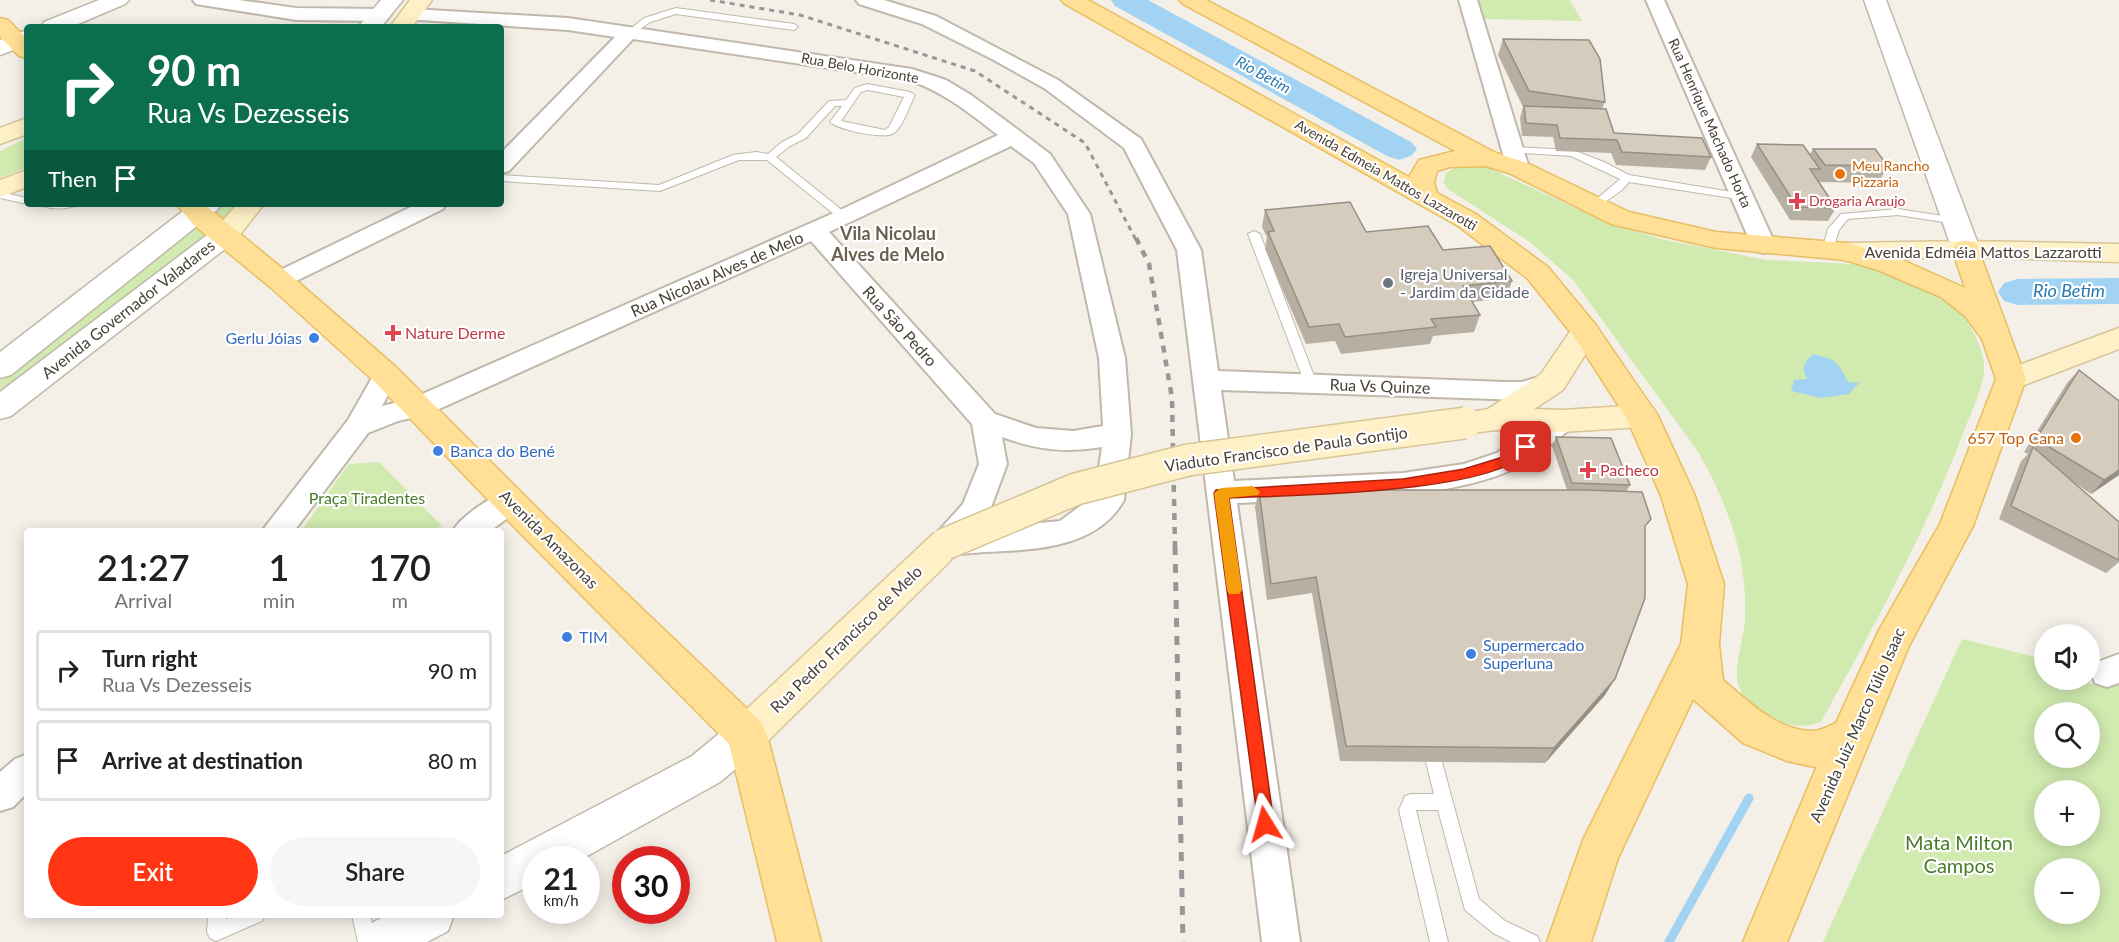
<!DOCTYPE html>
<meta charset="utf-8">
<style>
:root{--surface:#fff;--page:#f6f6f6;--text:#202124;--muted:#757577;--line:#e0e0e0;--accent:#ff3514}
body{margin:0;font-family:Lato,sans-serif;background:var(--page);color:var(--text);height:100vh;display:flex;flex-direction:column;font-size:22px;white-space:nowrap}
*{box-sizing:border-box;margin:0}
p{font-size:20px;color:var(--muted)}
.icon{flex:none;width:33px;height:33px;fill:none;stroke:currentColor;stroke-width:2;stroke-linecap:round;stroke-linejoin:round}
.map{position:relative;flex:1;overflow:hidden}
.drawer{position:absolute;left:24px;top:528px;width:480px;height:390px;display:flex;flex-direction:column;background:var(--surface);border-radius:6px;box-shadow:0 3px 15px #0003}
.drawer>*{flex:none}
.hud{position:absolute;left:24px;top:24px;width:480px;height:183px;border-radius:6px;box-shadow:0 3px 15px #0003;background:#0b6e4f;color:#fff;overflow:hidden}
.fabs{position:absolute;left:2034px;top:624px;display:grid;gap:12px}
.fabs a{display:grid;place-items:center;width:66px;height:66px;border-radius:50%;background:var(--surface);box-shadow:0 3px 15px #0003;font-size:30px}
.speed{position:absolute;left:522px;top:846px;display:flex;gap:12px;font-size:30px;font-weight:700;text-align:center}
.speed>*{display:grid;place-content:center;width:78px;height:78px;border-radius:50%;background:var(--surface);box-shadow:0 3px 15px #0003;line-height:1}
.speed small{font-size:15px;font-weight:400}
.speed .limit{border:9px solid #d22;background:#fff;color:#111}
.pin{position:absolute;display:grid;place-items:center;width:51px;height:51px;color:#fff;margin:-26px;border-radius:12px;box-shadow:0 3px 9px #0006}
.me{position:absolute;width:66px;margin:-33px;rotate:352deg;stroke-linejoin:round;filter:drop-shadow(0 0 4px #0008)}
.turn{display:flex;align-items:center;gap:21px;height:126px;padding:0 24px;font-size:27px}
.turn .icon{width:78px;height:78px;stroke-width:2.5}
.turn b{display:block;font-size:42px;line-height:51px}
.then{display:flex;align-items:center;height:57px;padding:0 24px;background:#0003;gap:12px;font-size:22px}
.eta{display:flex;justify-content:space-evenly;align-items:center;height:102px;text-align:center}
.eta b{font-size:36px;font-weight:600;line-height:42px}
.cta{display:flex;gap:12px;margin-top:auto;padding:12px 24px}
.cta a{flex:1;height:69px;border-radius:36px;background:var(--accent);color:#fff;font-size:24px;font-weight:600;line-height:69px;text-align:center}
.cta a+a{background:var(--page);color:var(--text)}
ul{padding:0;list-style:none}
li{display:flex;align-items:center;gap:18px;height:81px;margin:0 12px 9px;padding:0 12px;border:3px solid var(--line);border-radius:6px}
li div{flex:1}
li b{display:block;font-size:22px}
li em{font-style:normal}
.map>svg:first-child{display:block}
.green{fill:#d0eaaf;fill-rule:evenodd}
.water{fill:#a2d3f3}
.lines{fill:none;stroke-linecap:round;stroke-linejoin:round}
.stream{stroke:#a2d3f3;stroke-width:9}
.river{fill:#a2d3f3;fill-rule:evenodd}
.service-casing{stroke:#c0b8aa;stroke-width:2}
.minor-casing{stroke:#c0b8aa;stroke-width:4}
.tertiary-casing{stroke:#c0b8aa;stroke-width:3}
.secondary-casing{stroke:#d6c596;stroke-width:3}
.primary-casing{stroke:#e8be62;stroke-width:3}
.service{fill:#fff;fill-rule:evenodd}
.minor{fill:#fff;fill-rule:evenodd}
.tertiary{fill:#fff;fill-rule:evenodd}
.secondary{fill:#fff1c7;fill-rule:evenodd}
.primary{fill:#ffe096;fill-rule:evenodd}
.rail-far2{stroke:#979797;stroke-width:3;stroke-dasharray:5 5;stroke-linecap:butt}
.rail-far1{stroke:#979797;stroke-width:4.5;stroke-dasharray:7 7;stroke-linecap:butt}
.rail{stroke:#979797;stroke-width:5;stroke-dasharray:9 9;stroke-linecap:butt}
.secondary-bridge-casing{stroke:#d6c596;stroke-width:34;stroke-linecap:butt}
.secondary-bridge{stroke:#fff1c7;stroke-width:31}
.wall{fill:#b8afa3}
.shaded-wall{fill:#968f84}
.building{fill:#d6ccbd;stroke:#968f84;stroke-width:1.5}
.route{fill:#ff3514;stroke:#a6220d;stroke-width:1.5}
.slow{fill:#f59e0b}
.food-dot{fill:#e8710a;stroke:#fff;stroke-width:2}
.health-dot{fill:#e0444e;stroke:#fff;stroke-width:2}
.worship-dot{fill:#6b7280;stroke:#fff;stroke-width:2}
.shop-dot{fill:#3f7fe0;stroke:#fff;stroke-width:2}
.labels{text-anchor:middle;stroke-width:4.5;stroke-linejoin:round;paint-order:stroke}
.far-street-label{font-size:14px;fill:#484136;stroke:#fff}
.far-food-label{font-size:14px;fill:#c56008;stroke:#fff;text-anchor:start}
.far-health-label{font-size:14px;fill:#be3a42;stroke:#fff;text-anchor:start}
.far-water-label{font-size:15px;font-style:italic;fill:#2a79b0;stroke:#fff}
.street-label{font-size:16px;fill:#484136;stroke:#fff}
.worship-label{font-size:16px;fill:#5b616d;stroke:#fff;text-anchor:start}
.health-label{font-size:16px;fill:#be3a42;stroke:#fff;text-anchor:start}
.shop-label{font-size:16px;fill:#366cbe;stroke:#fff;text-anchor:start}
.food-label{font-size:16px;fill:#c56008;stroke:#fff;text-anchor:end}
.park-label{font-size:16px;fill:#487c27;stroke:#fff}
.neighbourhood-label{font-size:18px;font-weight:bold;fill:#6b5f4d;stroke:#fff}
.water-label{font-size:18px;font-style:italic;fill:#2a79b0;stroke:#fff}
.near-park-label{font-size:20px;fill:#487c27;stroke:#fff}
</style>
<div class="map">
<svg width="2119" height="942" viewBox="0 0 2119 942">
<rect width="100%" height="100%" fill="#f4f0e8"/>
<!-- green -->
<g class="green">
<path d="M1477,0H1570L1582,21L1485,19Z"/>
<path d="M27,138V167L0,178V151Z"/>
<path d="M1458,166H1485L1575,208L1628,229L1661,239L1766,260L1856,264L1871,267L1931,288L1967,316H1963C1974,333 1985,350 1984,371C1982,391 1971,412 1964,431C1926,532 1873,628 1821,722C1791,734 1748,716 1738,684C1733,668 1744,638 1745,620C1748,558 1728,504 1697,450L1573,280L1530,242L1448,189L1444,183L1446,173Z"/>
<path d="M217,204H242L172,263L0,397V381Z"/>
<path d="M379,462L442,526L433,531H301L349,464Z"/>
<path d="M1962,639L2044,659V680H2084L2093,685L2119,684V942H1823ZM2044,712H2090V758H2044ZM2044,790H2090V836H2044ZM2044,868H2090V914H2044Z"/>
</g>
<!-- water -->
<path class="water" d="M1813,354C1836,359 1838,362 1848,382L1859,383L1849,394L1821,398L1791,391L1794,380L1807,379C1801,367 1804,363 1813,354Z"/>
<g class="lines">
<!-- stream -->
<path class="stream" d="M1669,942L1749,798"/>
<!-- river -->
<g class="river">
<path d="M1111,0H1148L1411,142L1417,149L1411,156L1399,160L1387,156L1115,6Z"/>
<path d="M2119,278V304L2018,305L2004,301L1998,292L2004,283L2018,279Z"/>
</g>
<defs>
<g id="service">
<path d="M676,8L794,24L798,27L794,30L676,14L650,22L632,35L625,33L644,18Z"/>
<path d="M867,84L910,92L915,95C909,106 904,125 894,133C885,140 839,130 830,122L842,106H835L806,138L790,146L776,157L848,215V219H840L767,160H739L660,191L501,181V175L659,185L733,155L756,152L768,154L782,142L798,134L829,101L846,100L855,88ZM868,90L904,97L889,127L885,130L841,121L861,92Z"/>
<path d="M1513,147L1573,150L1604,162L1629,175L1744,194L1749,197L1744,200L1629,182L1622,190L1595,209L1591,208V204L1620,179L1571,156L1509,152V148Z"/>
<path d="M0,192L27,198L28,204L0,198Z"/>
<path d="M39,204H78C70,210 47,210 39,204Z"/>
<path d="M1898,209L1956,218L1961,221L1956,224L1898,215L1848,219L1839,230L1832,253H1824L1822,251L1828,229L1841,214Z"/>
<path d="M1254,231L1260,234L1317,384L1315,387H1307L1305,384L1248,234Z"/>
<path d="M1434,755L1440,757L1442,762L1479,899L1505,921L1537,936L1540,942H1511L1493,933L1465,910L1438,810H1416L1448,942H1430L1399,810L1405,796L1411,794H1434L1426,762L1428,757Z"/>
<path d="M208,915H226V919L235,915H265L262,921L216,941L210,938L207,932Z"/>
<path d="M352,915H370L376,942H358Z"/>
</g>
<g id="minor">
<path d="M193,0H239L296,8L380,9L387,11L389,15L387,19L380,21L296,20L202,5L196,4Z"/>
<path d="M856,0H884L936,16L1058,80L1141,139L1201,250L1218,371L1504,382H1522L1552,373L1561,375L1565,382L1561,389L1523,400L1221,390L1234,481L1403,473L1464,464L1497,453L1552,414L1562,411L1572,414L1576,421L1572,428C1554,441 1536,458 1516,468C1441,503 1320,499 1237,503L1300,942H1262L1177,250L1124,148L1044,88L992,59L922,24L859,4Z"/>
<path d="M1459,0H1477L1529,168L1526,173L1518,175L1510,173L1507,168Z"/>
<path d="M1646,0H1664L1776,246L1772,251L1764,253L1756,251L1752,246Z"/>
<path d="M412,9L568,18L912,69L946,80L971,95L1021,132L1050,154L1090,214L1125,358L1131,434L1124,500C1097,549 1032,550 984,552C967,553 949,557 934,552L930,544L934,536L963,504L979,464L972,424L811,241L428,414L398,421L368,433L294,531H262L348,420L377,369L386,366L395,369L399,375L382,406L411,399L836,212L998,135C969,113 944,92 909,80L633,39L509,171L501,173V153L615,37L568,30L405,19L403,15L405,11ZM1011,146L1034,163L1068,214L1099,358L1103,426L1073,431L1036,428L995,414L829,232ZM1002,437C1038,450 1064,453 1102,447L1095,495L1060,521L976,529L990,510L1007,464Z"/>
<path d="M417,204H446L443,209L288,285L279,288L270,285L267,280L270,275Z"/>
<path d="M510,490L520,493L525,501L520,509L490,531H453C461,516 493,495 510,490Z"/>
<path d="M2119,654V683L2107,687L2095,683L2091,673L2095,663Z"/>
<path d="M27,754V793L13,807L0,811V772L15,759Z"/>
</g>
<g id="tertiary">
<path d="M99,0H129L125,4L71,27H41L44,22Z"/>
<path d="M381,0H403L381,27H358Z"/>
<path d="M1864,0H1886L1980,249L1976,255L1966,257L1956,255L1952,249Z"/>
<path d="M27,30V45L0,55V40Z"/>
<path d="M192,204H221L217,210L11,375L0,378V352Z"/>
<path d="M225,227L235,229L239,235L235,241L11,416L0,419V392L215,229Z"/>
<path d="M747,717L761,722L767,735L761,748L720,782L580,860H536V883L501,900V856L692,756L733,722Z"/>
<path d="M387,915H454L448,931L427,942H360L366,926Z"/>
</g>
<g id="secondary">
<path d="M410,0H432L412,27H390Z"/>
<path d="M27,118V134L0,144V128Z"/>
<path d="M27,170V187L0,197V180Z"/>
<path d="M237,204H264L235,241L225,243L215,241L211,235Z"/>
<path d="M1966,241L2119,244V262L1966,257L1847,261L1837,258L1833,252L1837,246L1847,243Z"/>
<path d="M1585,321L1595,324L1600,331L1563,390L1534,409L1562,410L1642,405L1653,408L1658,416L1653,424L1642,427L1562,432L1496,430L1465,434L1454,431L1449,423L1454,415L1488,409L1541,374L1575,324Z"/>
<path d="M2119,328V349L2011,390L2000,386L1996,379L2000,372Z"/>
<path d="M945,530L957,534L962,544L957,554L761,748L747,753L733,748L727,735L733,722L933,534Z"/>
</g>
<g id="primary">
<path d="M1061,0H1088L1409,177L1419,160L1455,151L1183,4L1179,0H1206L1496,153L1527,163L1629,212L1716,232L1847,243L1898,258L1965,288L1952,249L1956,243L1966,241L1976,243L2026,379L1973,526L1909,646L1787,942H1743L1817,766L1814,767L1787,761L1743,743L1693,699L1618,858L1591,942H1547L1583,840L1681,644L1688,584L1661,496L1627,419L1575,338L1528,279L1458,226L1065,4ZM1485,166L1509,173L1611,224L1716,248L1845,260L1878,270L1941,297L1965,316L1982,339L1996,379L1940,524L1879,630L1836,723C1829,726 1820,731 1813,731C1777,731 1748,701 1723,680L1719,644L1724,584L1695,496L1658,416L1595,324L1548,267L1476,214L1437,193L1434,183L1437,171L1450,167Z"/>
<path d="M0,18L8,20L27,39V58L19,56L0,37Z"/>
<path d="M176,204H204L289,274L397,368L544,515L761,722L767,735L821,942H777L729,744L520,533L375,382L269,286L194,225Z"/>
</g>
</defs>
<!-- service casing -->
<use href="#service" class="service-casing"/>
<!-- minor casing -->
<use href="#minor" class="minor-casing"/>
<!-- tertiary casing -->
<use href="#tertiary" class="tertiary-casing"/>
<!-- secondary casing -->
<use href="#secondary" class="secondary-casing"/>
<!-- primary casing -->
<use href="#primary" class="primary-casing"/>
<!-- service -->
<use href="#service" class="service"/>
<!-- minor -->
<use href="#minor" class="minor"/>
<!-- tertiary -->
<use href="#tertiary" class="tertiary"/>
<!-- secondary -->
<use href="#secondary" class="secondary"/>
<!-- primary -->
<use href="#primary" class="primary"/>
<!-- rail-far2 -->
<path class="rail-far2" d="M710,0L800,15L975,71L1085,143L1136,240"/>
<!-- rail-far1 -->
<path class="rail-far1" d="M1136,238L1149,264L1172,398L1175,547"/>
<!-- rail -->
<path class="rail" d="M1175,546L1183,942"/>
<defs>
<path id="secondary-bridge" d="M945,544L1076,489L1188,460L1465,423"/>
</defs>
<!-- secondary-bridge casing -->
<use href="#secondary-bridge" class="secondary-bridge-casing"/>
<!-- secondary-bridge -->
<use href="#secondary-bridge" class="secondary-bridge"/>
</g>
<!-- wall -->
<g class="wall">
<path d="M1503,39L1605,102L1602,108L1614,133L1711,157L1705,170L1616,165L1611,153L1556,151L1553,137L1522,136L1520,118L1523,107L1498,55Z"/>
<path d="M1757,144L1810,154L1813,149L1888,166L1878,183L1819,182L1836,208L1828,221L1790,220L1751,157Z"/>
<path d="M1265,210L1366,232L1443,250L1512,281L1506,298L1472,302L1480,315L1474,332L1433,336L1430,344L1341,354L1335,341L1306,344L1265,249L1267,237L1262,227Z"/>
<path d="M2079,370L2119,401V475L2091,494L2075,483L2119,560V562L2106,573L1999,519L2021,461L2028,454L2024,452L2067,383Z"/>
<path d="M1556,437L1630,485L1626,492L1645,530L1605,695L1545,763L1340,761L1312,593L1267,600L1255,507L1259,490H1567L1552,446Z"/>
</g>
<!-- shaded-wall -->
<g class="shaded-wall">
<path d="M2119,470V475L2091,494L2104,480Z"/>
<path d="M1615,679L1605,695L1545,763L1554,748Z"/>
</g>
<!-- building -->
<g class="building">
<path d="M1503,39L1589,40L1600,59L1605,102L1529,91Z"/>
<path d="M1524,106L1606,109L1614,133L1702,138L1711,157L1622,152L1617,140L1560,138L1557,125L1526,123Z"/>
<path d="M1757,144L1803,145L1820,169H1810L1836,208L1797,207Z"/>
<path d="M1813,149H1875L1888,166L1825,165Z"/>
<path d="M1350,202L1366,232L1428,226L1443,250L1490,246L1512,281L1463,286L1480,315L1431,319L1436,327L1345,337L1339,324L1309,327L1268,232L1274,231L1265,210Z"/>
<path d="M2079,370L2119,401V470L2104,480L2036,439Z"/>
<path d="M1556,437L1611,438L1630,485L1572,483Z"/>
<path d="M2033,447L2119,522V560L2011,506Z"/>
<path d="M1259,490H1586L1642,492L1651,519L1645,526V598L1615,679L1554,748L1346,746L1316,577L1271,584Z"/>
</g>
<!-- route -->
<path class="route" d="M1526,442L1531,444L1533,447C1501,495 1287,495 1229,498L1274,824L1271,830L1265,832L1259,830L1214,493L1216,490L1403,479L1464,469L1503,457Z"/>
<!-- slow -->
<path class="slow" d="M1253,486L1260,492L1258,495L1229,498L1242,590L1239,594H1229L1227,590L1214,493L1221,488Z"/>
<!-- markers -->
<g class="food-dot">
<circle cx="1840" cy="174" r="6"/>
<circle cx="2076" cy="438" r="6"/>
</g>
<g class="health-dot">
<path d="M1794 192h6v6h6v6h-6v6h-6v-6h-6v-6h6z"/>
<path d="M390 324h6v6h6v6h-6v6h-6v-6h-6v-6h6z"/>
<path d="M1585 461h6v6h6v6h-6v6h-6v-6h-6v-6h6z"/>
</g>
<circle class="worship-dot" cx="1388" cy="283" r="6"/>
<g class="shop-dot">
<circle cx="314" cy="338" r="6"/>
<circle cx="438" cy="451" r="6"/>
<circle cx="567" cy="637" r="6"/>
<circle cx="1471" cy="654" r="6"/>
</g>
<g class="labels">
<!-- far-street labels -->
<g class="far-street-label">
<text transform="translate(860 68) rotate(10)" y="5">Rua Belo Horizonte</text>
<text transform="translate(1710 123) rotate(66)" y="5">Rua Henrique Machado Horta</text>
<text transform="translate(1386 175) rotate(30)" y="5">Avenida Edmeia Mattos Lazzarotti</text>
</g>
<!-- far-food labels -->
<g class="far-food-label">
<text x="1852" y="171">Meu Rancho<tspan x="1852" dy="16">Pizzaria</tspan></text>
</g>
<!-- far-health labels -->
<g class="far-health-label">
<text x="1809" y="206">Drogaria Araujo</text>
</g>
<!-- far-water labels -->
<g class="far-water-label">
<text transform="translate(1263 75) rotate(29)" y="5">Rio Betim</text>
</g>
<!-- street labels -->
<g class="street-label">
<text x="1983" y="258">Avenida Edméia Mattos Lazzarotti</text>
<text transform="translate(717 274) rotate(-24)" y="6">Rua Nicolau Alves de Melo</text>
<text transform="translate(128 309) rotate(-38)" y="6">Avenida Governador Valadares</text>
<text transform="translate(900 326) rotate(48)" y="6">Rua São Pedro</text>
<text transform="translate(1380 386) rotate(2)" y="6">Rua Vs Quinze</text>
<text transform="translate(1286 449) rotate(-8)" y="6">Viaduto Francisco de Paula Gontijo</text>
<text transform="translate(549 539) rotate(45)" y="6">Avenida Amazonas</text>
<text transform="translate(846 639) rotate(-44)" y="6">Rua Pedro Francisco de Melo</text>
<text transform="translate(1857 725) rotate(-66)" y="6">Avenida Juiz Marco Túlio Isaac</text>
</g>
<!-- worship labels -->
<g class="worship-label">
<text x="1400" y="280">Igreja Universal<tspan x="1400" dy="18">- Jardim da Cidade</tspan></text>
</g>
<!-- health labels -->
<g class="health-label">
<text x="405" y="339">Nature Derme</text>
<text x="1600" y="476">Pacheco</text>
</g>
<!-- shop labels -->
<g class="shop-label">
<text x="302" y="344" text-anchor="end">Gerlu Jóias</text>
<text x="450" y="457">Banca do Bené</text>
<text x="579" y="643">TIM</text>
<text x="1483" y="651">Supermercado<tspan x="1483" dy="18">Superluna</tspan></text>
</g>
<!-- food labels -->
<g class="food-label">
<text x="2064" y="444">657 Top Cana</text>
</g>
<!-- park labels -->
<g class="park-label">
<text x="367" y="504">Praça Tiradentes</text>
</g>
<!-- neighbourhood labels -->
<g class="neighbourhood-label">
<text x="888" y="240">Vila Nicolau<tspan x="888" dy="21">Alves de Melo</tspan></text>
</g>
<!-- water labels -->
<g class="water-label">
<text x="2069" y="297">Rio Betim</text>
</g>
<!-- near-park labels -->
<g class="near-park-label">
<text x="1959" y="850">Mata Milton<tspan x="1959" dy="23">Campos</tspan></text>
</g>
</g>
</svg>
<div class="fabs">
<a><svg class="icon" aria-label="sound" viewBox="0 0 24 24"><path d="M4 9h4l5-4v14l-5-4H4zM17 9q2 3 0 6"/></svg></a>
<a><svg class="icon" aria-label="search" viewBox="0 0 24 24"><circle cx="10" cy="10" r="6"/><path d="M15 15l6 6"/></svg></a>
<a>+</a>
<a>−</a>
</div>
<div class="speed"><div>21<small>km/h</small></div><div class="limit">30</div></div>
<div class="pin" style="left:1526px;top:447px;background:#d93025"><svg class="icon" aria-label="arrive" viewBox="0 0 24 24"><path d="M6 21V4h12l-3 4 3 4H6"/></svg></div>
<svg class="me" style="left:1265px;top:824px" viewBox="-20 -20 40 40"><path d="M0-17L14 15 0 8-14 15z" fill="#ff3514" stroke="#fff" stroke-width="4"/></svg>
<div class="hud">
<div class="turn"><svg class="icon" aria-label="right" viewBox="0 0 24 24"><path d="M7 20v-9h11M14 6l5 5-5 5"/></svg><div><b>90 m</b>Rua Vs Dezesseis</div></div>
<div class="then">Then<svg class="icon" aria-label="arrive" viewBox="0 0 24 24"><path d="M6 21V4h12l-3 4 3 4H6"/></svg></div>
</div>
<section class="drawer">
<div class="eta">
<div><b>21:27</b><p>Arrival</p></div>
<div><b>1</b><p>min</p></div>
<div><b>170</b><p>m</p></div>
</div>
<ul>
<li><svg class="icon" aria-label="right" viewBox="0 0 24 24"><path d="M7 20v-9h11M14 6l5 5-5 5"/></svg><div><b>Turn right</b><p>Rua Vs Dezesseis</p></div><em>90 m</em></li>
<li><svg class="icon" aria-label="arrive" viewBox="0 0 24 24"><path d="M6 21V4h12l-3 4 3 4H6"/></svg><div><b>Arrive at destination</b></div><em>80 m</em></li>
</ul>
<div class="cta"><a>Exit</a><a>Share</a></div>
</section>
</div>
